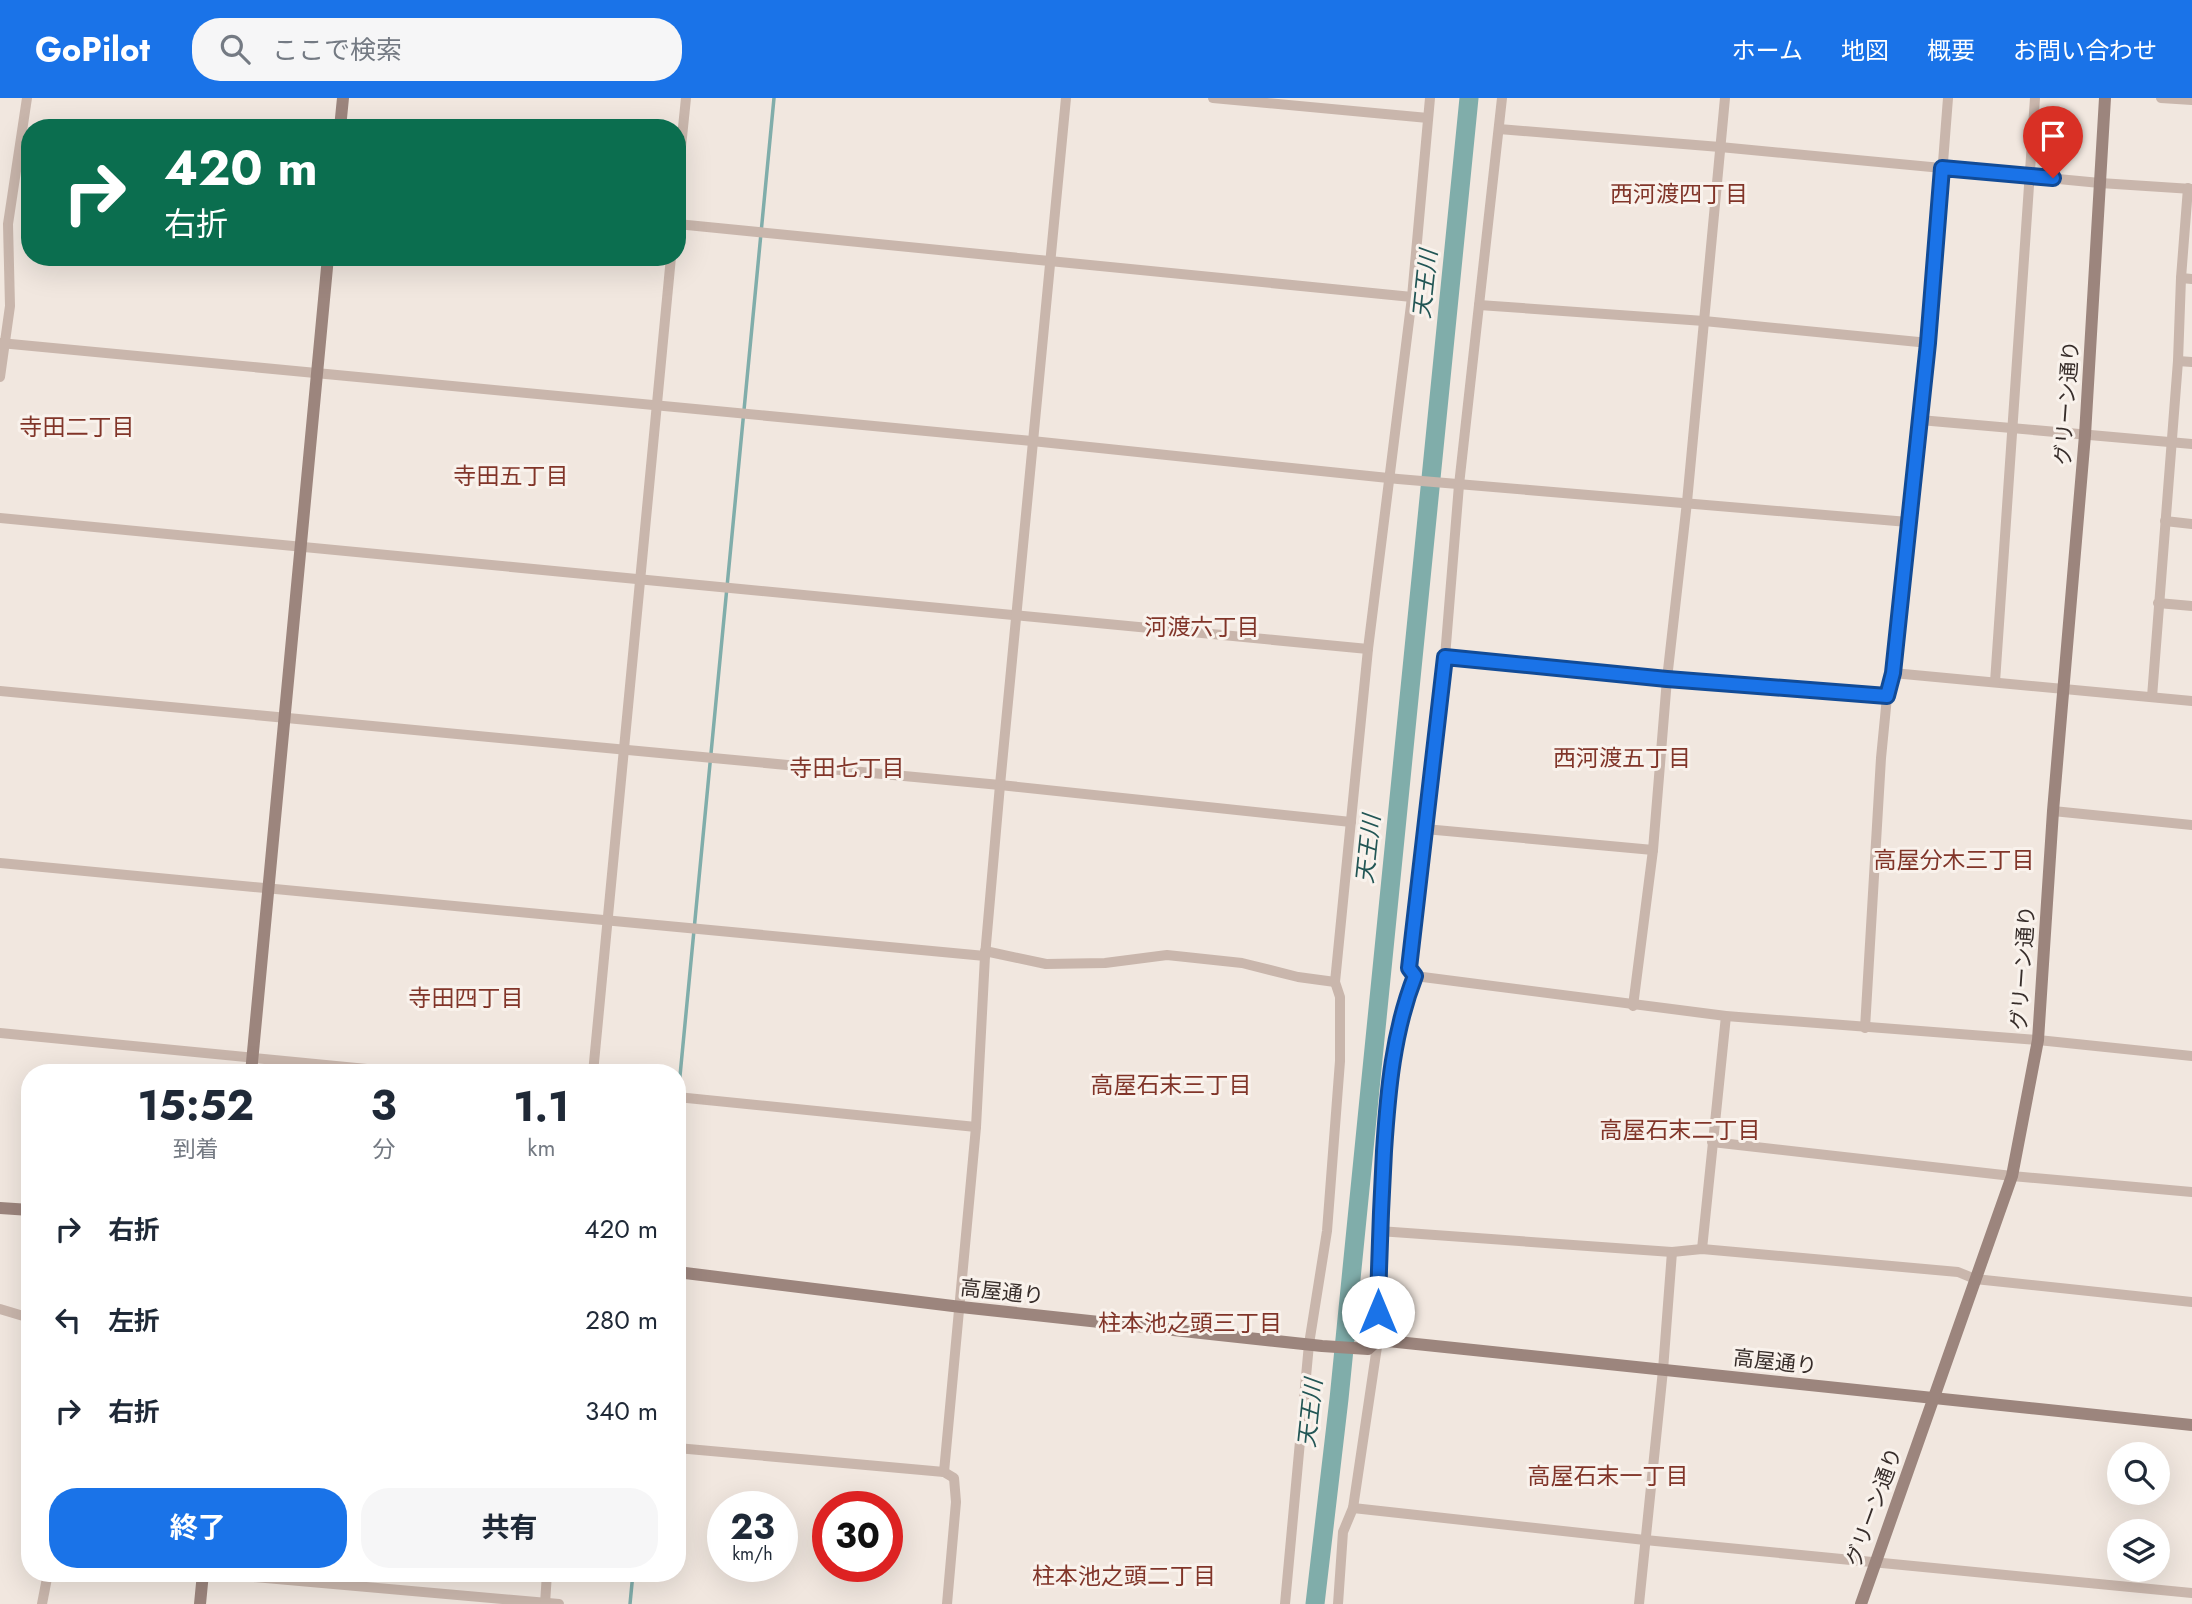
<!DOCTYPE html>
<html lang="ja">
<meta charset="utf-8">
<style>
:root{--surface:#fff;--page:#f6f6f7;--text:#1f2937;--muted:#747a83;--accent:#1a73e8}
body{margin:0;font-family:Jost,"Noto Sans JP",sans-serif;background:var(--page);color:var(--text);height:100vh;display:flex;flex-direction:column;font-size:26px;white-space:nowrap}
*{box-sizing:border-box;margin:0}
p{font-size:23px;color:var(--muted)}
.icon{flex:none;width:38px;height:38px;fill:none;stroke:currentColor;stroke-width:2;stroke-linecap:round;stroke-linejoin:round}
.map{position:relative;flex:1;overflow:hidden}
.drawer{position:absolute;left:21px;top:966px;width:665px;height:518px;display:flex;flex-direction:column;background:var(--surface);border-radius:28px;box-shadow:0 7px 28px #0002}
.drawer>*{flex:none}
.top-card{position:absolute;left:21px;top:21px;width:665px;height:147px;border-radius:28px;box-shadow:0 7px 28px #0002;background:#0b6e4f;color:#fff;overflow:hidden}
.fabs{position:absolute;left:2107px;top:1344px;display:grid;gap:14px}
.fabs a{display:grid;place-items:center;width:63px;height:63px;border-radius:50%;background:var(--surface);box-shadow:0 7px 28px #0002;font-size:35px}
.speed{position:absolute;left:707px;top:1393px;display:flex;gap:14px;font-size:35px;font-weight:700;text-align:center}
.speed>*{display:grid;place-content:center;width:91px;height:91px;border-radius:50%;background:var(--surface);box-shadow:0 7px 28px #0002;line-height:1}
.speed small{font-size:18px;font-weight:400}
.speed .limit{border:10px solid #d22;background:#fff;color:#111}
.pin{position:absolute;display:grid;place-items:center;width:60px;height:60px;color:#fff;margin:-72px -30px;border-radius:50% 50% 50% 0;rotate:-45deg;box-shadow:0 0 7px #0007}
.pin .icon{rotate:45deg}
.me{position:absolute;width:77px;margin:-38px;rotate:0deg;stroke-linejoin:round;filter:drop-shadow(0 0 5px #0008)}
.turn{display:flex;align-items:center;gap:24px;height:147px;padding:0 28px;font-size:32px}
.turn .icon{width:91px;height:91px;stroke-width:2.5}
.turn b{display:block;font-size:49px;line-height:60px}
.eta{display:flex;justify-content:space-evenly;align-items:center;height:119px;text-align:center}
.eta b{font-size:42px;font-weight:700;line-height:49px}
.primary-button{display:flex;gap:14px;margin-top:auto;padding:14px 28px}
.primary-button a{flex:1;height:80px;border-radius:28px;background:var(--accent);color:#fff;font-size:28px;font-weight:700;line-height:80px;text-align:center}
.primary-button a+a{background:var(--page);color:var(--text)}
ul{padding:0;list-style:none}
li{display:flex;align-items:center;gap:21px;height:91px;padding:0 28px}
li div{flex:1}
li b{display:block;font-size:26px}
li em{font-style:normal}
header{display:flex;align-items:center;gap:42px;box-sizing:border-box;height:98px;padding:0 35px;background:var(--accent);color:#fff}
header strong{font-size:33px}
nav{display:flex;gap:38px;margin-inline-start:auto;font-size:24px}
.search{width:490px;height:63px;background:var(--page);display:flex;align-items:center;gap:18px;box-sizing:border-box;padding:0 24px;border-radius:28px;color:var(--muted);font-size:26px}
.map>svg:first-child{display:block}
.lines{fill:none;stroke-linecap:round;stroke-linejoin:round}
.stream{stroke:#80adaa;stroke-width:3.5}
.river{stroke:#80adaa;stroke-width:19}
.street{stroke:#c9b6ac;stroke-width:10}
.secondary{stroke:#9c857d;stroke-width:12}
.route-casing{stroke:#114b97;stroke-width:18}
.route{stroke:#1a73e8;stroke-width:12}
.labels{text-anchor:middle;stroke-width:6;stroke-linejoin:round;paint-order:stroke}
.street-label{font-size:21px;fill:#372d2a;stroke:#f9f2ec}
.neighbourhood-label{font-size:23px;fill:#813529;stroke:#f9f2ec}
.water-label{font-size:23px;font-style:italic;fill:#225655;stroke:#f9f2ec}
</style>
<header>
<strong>GoPilot</strong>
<div class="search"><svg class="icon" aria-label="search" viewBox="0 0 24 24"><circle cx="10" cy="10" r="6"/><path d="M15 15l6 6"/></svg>ここで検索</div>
<nav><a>ホーム</a><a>地図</a><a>概要</a><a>お問い合わせ</a></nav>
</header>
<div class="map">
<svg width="2192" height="1506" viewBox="0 0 2192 1506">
<rect width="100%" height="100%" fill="#f1e7df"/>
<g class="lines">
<!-- stream -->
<g class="stream">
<path d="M677,1009L774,0"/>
<path d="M630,1506L633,1475"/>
</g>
<!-- river -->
<path class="river" d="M1315,1506L1339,1301L1469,0"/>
<!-- street -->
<g class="street">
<path d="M1213,0L1428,20"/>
<path d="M2161,0L2192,2"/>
<path d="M1499,31L1720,49L2100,85L2192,91"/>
<path d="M677,88L686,0"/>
<path d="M677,126L1412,199"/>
<path d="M2181,180L2192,181"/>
<path d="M1479,207L1704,223L1929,245"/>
<path d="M0,245L1032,343L1398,381L1908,424"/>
<path d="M2178,263L2192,264"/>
<path d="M0,279L10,208L8,126L27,0"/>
<path d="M1920,322L2192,346"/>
<path d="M0,420L1368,551"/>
<path d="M2165,423L2192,426"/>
<path d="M2158,505L2192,508"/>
<path d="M1445,559L1667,581L1887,599"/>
<path d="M1893,575L2192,603"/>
<path d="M1995,584L2035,0"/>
<path d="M0,593L1000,687L1351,724"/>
<path d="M2152,599L2178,263L2181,180L2188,90"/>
<path d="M2053,713L2192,727"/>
<path d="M1425,731L1653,752"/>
<path d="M0,765L985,858"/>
<path d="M985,853L1046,866L1105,865L1167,857L1242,865L1298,879L1335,884"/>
<path d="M1415,878L1409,870L1445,559L1459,387L1502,0"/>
<path d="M1415,878L1726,918L2038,942L2192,958"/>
<path d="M1633,908L1653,752L1667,581L1687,404L1725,0"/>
<path d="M1865,930L1881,660L1887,599L1893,575L1929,245L1948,0"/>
<path d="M0,935L408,975"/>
<path d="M593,975L671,159"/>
<path d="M677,999L976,1029"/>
<path d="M1712,1044L2012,1078L2192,1094"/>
<path d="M1379,1133L1672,1154L1702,1151L1958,1174L1975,1181L2192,1204"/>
<path d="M1702,1151L1726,918"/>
<path d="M0,1211L30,1220"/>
<path d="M677,1350L944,1374L954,1380L956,1404L947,1506"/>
<path d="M944,1374L976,1029L985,858L1000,687L1066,0"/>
<path d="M1353,1410L1645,1442L2192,1495"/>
<path d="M209,1475L559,1506"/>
<path d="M42,1506L48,1475"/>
<path d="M545,1506L547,1475"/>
<path d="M1285,1506L1309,1246L1327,1133L1340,963V899L1335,884L1368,551L1412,199L1430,0"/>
<path d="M1338,1506L1343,1434L1353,1410L1378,1242L1379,1133L1386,1026L1394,944L1415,878"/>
<path d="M1639,1506L1663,1272L1672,1154"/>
</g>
<!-- secondary -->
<g class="secondary">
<path d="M340,30L343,0"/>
<path d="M251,975L328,159"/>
<path d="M0,1110L30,1112"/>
<path d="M677,1174L961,1209L1322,1248L1368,1251L1378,1242L2192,1327"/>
<path d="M200,1506L203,1475"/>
<path d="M1861,1506L2012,1078L2038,942L2053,713L2085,337L2105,0"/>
</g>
</g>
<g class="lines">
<defs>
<path id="route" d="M1378,1214C1379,1160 1381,1107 1384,1053C1388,993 1393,934 1415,878L1409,870L1445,559L1667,581L1887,598L1893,575L1928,245L1942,70L2053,80"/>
</defs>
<!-- route casing -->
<use href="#route" class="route-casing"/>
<!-- route -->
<use href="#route" class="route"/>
</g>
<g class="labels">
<!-- street labels -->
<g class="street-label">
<text transform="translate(2067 305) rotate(-86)" y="7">グリーン通り</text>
<text transform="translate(2023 870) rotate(-86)" y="7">グリーン通り</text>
<text transform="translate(1002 1194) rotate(6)" y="7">高屋通り</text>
<text transform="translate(1775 1264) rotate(6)" y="7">高屋通り</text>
<text transform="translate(1874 1409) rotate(-70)" y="7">グリーン通り</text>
</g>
<!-- neighbourhood labels -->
<g class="neighbourhood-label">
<text x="1679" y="104">西河渡四丁目</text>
<text x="77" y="337">寺田二丁目</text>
<text x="511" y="386">寺田五丁目</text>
<text x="1202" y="537">河渡六丁目</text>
<text x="1622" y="668">西河渡五丁目</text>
<text x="847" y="678">寺田七丁目</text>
<text x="1954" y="770">高屋分木三丁目</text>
<text x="466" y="908">寺田四丁目</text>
<text x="1171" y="995">高屋石末三丁目</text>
<text x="1680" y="1040">高屋石末二丁目</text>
<text x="1190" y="1233">柱本池之頭三丁目</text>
<text x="1608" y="1386">高屋石末一丁目</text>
<text x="1124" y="1486">柱本池之頭二丁目</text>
</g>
<!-- water labels -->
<g class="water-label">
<text transform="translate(1425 186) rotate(-84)" y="8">天王川</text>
<text transform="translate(1368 751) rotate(-84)" y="8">天王川</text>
<text transform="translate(1310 1315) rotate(-84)" y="8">天王川</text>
</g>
</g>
</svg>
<div class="fabs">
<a><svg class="icon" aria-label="search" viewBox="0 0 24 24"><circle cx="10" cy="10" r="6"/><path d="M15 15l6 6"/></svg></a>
<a><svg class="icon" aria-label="layers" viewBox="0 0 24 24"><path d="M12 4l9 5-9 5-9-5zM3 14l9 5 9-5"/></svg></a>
</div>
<div class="speed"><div>23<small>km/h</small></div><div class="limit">30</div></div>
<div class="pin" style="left:2053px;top:80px;background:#d93025"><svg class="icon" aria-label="arrive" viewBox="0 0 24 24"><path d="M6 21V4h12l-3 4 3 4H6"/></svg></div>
<svg class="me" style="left:1378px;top:1214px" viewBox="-20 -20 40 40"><circle r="19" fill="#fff"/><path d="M0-13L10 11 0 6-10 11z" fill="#1a73e8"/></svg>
<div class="top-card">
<div class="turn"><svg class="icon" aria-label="right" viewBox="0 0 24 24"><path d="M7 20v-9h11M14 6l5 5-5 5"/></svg><div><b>420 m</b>右折</div></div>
</div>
<section class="drawer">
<div class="eta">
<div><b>15:52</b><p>到着</p></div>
<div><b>3</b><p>分</p></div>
<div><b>1.1</b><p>km</p></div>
</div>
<ul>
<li><svg class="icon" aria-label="right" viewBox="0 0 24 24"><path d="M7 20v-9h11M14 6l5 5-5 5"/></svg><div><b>右折</b></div><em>420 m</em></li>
<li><svg class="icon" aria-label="left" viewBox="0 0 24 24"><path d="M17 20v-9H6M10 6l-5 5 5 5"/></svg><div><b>左折</b></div><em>280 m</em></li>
<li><svg class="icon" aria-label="right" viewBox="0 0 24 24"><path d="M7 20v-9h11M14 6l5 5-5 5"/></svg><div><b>右折</b></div><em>340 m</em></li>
</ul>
<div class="primary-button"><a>終了</a><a>共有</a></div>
</section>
</div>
